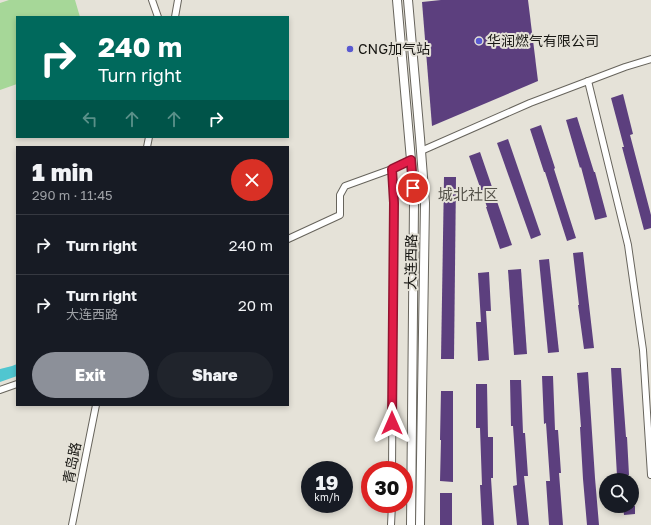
<!DOCTYPE html>
<meta charset="utf-8">
<style>
:root{--surface:#171b24;--page:#20242c;--text:#f1f3f6;--muted:#9ea1a6;--line:#363941;--accent:#8c9099}
body{margin:0;font-family:"Golos Text","Noto Sans SC",sans-serif;background:var(--page);color:var(--text);height:100vh;display:flex;flex-direction:column;font-size:15px;white-space:nowrap}
*{box-sizing:border-box;margin:0}
p{font-size:13px;color:var(--muted)}
.icon{flex:none;width:22px;height:22px;fill:none;stroke:currentColor;stroke-width:2;stroke-linecap:round;stroke-linejoin:round}
.map{position:relative;flex:1;overflow:hidden}
.side{position:absolute;left:16px;top:146px;width:273px;height:260px;display:flex;flex-direction:column;background:var(--surface);border-radius:0px;box-shadow:0 2px 6px #0003}
.side>*{flex:none}
.top-card{position:absolute;left:16px;top:16px;width:273px;height:122px;border-radius:0px;box-shadow:0 2px 6px #0003;background:#00695c;color:#fff;overflow:hidden}
.controls{position:absolute;left:599px;top:473px;display:grid;gap:8px}
.controls a{display:grid;place-items:center;width:40px;height:40px;border-radius:50%;background:var(--surface);box-shadow:0 2px 6px #0003;font-size:20px}
.speed{position:absolute;left:301px;top:461px;display:flex;gap:8px;font-size:20px;font-weight:700;text-align:center}
.speed>*{display:grid;place-content:center;width:52px;height:52px;border-radius:50%;background:var(--surface);box-shadow:0 2px 6px #0003;line-height:1}
.speed small{font-size:10px;font-weight:400}
.speed .limit{border:6px solid #d22;background:#fff;color:#111}
.pin{position:absolute;display:grid;place-items:center;width:34px;height:34px;color:#fff;margin:-17px;border:2px solid #fff;border-radius:50%;box-shadow:0 1px 4px #0007}
.me{position:absolute;width:44px;margin:-22px;rotate:0deg;stroke-linejoin:round;filter:drop-shadow(0 0 3px #0008)}
.turn{display:flex;align-items:center;gap:14px;height:84px;padding:0 16px;font-size:18px}
.turn .icon{width:52px;height:52px;stroke-width:2.5}
.turn b{display:block;font-size:28px;line-height:34px}
.lanes{display:flex;align-items:center;height:38px;padding:0 16px;background:#0003;justify-content:center;gap:20px;direction:ltr}
.lanes .off{opacity:.35}
.round{display:grid;place-items:center;flex:none;width:42px;height:42px;border-radius:21px;background:var(--page)}
.headline{display:flex;align-items:center;justify-content:space-between;height:68px;padding:0 16px}
h1{font-size:24px;font-weight:800;line-height:30px}
.cta{display:flex;gap:8px;margin-top:auto;padding:8px 16px}
.cta a{flex:1;height:46px;border-radius:24px;background:var(--accent);color:#fff;font-size:16px;font-weight:800;line-height:46px;text-align:center}
.cta a+a{background:var(--page);color:var(--text)}
ul{padding:0;list-style:none}
li{display:flex;align-items:center;gap:12px;height:60px;padding:0 16px;border-top:1px solid var(--line)}
li div{flex:1}
li b{display:block;font-size:15px}
li em{font-style:normal}
.map>svg:first-child{display:block}
.green{fill:#a6d798}
.water{fill:#50c6d0}
.building{fill:#5c3f7e}
.lines{fill:none;stroke-linecap:round;stroke-linejoin:round}
.minor-casing{stroke:#67645c;stroke-width:8}
.secondary-casing{stroke:#67645c;stroke-width:10}
.minor{stroke:#fff;stroke-width:6}
.secondary{stroke:#fff;stroke-width:8}
.route-casing{stroke:#92132f;stroke-width:10}
.route{stroke:#e11d48;stroke-width:7}
.poi-dot{fill:#5959d0;stroke:#e5e2d8;stroke-width:1.5}
.labels{text-anchor:middle;stroke-width:4;stroke-linejoin:round;paint-order:stroke}
.poi-label{font-size:14px;fill:#181713;stroke:#e5e2d8;text-anchor:start}
.street-label{font-size:14px;fill:#181713;stroke:#e5e2d8}
.neighbourhood-label{font-size:15px;fill:#56534b;stroke:#e5e2d8}
</style>
<div class="map">
<svg width="651" height="525" viewBox="0 0 651 525">
<rect width="100%" height="100%" fill="#e5e2d8"/>
<!-- green -->
<path class="green" d="M9,0H75L80,17H17V84L0,90V3Z"/>
<!-- water -->
<path class="water" d="M17,364V376L0,382V369L12,366Z"/>
<!-- building -->
<g class="building">
<path d="M441,0H528L538,81L432,126L422,2Z"/>
<path d="M623,94L633,134L630,135L651,215V228L644,230L622,147H624L611,98Z"/>
<path d="M577,117L594,172H595L607,217L595,220L581,167L580,168L566,120Z"/>
<path d="M541,125L555,168L554,169L576,238L567,241L545,172H544L530,129Z"/>
<path d="M508,139L541,235L531,239L497,143Z"/>
<path d="M480,152L512,245L500,249L486,207H487L469,156Z"/>
<path d="M444,177H456L454,359H441Z"/>
<path d="M583,252L588,296L594,348L584,349L578,305H579L573,253Z"/>
<path d="M549,259L559,352L548,353L539,260Z"/>
<path d="M521,269L527,354L514,355L508,270Z"/>
<path d="M489,272L491,311H486L489,360L478,361L476,322H481L478,273Z"/>
<path d="M611,368H621L626,437H627L629,475L617,476Z"/>
<path d="M588,372L595,478L599,525H587L583,479L580,427H581L577,373Z"/>
<path d="M542,376H553L555,430H558L561,473H559L563,525H549L546,481H550L546,423L544,424Z"/>
<path d="M510,380H521L523,433H525L528,476H524L529,525H517L513,486L517,485L513,426H511Z"/>
<path d="M476,384H487L488,437H493V478H491L494,525H482L480,485H482L480,428H476Z"/>
<path d="M441,391H453V482L440,481L441,440H440Z"/>
<rect x="440" y="493" width="12" height="32"/>
<path d="M623,506H635V514L624,515Z"/>
</g>
<g class="lines">
<defs>
<g id="minor">
<path d="M152,0L158,17"/>
<path d="M175,17L178,0"/>
<path d="M588,81L628,245L643,350L651,475"/>
<path d="M147,147L149,137"/>
<path d="M421,151L530,103L625,67L651,59"/>
<path d="M288,239L340,215V195L345,186L392,169"/>
<path d="M0,390L17,384"/>
<path d="M392,470L394,203L392,169L411,160"/>
<path d="M72,525L96,405"/>
<path d="M391,525L392,504"/>
</g>
<g id="secondary">
<path d="M397,0L411,160L414,203L411,525"/>
<path d="M408,0L420,138L425,203L420,525"/>
</g>
</defs>
<!-- minor casing -->
<use href="#minor" class="minor-casing"/>
<!-- secondary casing -->
<use href="#secondary" class="secondary-casing"/>
<!-- minor -->
<use href="#minor" class="minor"/>
<!-- secondary -->
<use href="#secondary" class="secondary"/>
</g>
<g class="lines">
<defs>
<path id="route" d="M392,423L394,203L392,169L411,160L413,188"/>
</defs>
<!-- route casing -->
<use href="#route" class="route-casing"/>
<!-- route -->
<use href="#route" class="route"/>
</g>
<!-- markers -->
<g class="poi-dot">
<circle cx="479" cy="41" r="4"/>
<circle cx="350" cy="49" r="4"/>
</g>
<g class="labels">
<!-- poi labels -->
<g class="poi-label">
<text x="487" y="46">华润燃气有限公司</text>
<text x="358" y="54">CNG加气站</text>
</g>
<!-- street labels -->
<g class="street-label">
<text transform="translate(411 262) rotate(-89)" y="5">大连西路</text>
<text transform="translate(72 463) rotate(-79)" y="5">青岛路</text>
</g>
<!-- neighbourhood labels -->
<g class="neighbourhood-label">
<text x="468" y="200">城北社区</text>
</g>
</g>
</svg>
<div class="controls">
<a><svg class="icon" aria-label="search" viewBox="0 0 24 24"><circle cx="10" cy="10" r="6"/><path d="M15 15l6 6"/></svg></a>
</div>
<div class="speed"><div>19<small>km/h</small></div><div class="limit">30</div></div>
<div class="pin" style="left:413px;top:188px;background:#d93025"><svg class="icon" aria-label="arrive" viewBox="0 0 24 24"><path d="M6 21V4h12l-3 4 3 4H6"/></svg></div>
<svg class="me" style="left:392px;top:423px" viewBox="-20 -20 40 40"><path d="M0-17L14 15 0 8-14 15z" fill="#e11d48" stroke="#fff" stroke-width="4"/></svg>
<div class="top-card">
<div class="turn"><svg class="icon" aria-label="right" viewBox="0 0 24 24"><path d="M7 20v-9h11M14 6l5 5-5 5"/></svg><div><b>240 m</b>Turn right</div></div>
<div class="lanes"><svg class="icon off" aria-label="left" viewBox="0 0 24 24"><path d="M17 20v-9H6M10 6l-5 5 5 5"/></svg><svg class="icon off" aria-label="ahead" viewBox="0 0 24 24"><path d="M12 20V5M6 11l6-6 6 6"/></svg><svg class="icon off" aria-label="ahead" viewBox="0 0 24 24"><path d="M12 20V5M6 11l6-6 6 6"/></svg><svg class="icon" aria-label="right" viewBox="0 0 24 24"><path d="M7 20v-9h11M14 6l5 5-5 5"/></svg></div>
</div>
<section class="side">
<div class="headline"><div><h1>1 min</h1><p>290 m · 11:45</p></div><a class="round" style="background:#d93025;color:#fff"><svg class="icon" aria-label="close" viewBox="0 0 24 24"><path d="M6 6l12 12M18 6L6 18"/></svg></a></div>
<ul>
<li><svg class="icon" aria-label="right" viewBox="0 0 24 24"><path d="M7 20v-9h11M14 6l5 5-5 5"/></svg><div><b>Turn right</b></div><em>240 m</em></li>
<li><svg class="icon" aria-label="right" viewBox="0 0 24 24"><path d="M7 20v-9h11M14 6l5 5-5 5"/></svg><div><b>Turn right</b><p>大连西路</p></div><em>20 m</em></li>
</ul>
<div class="cta"><a>Exit</a><a>Share</a></div>
</section>
</div>
